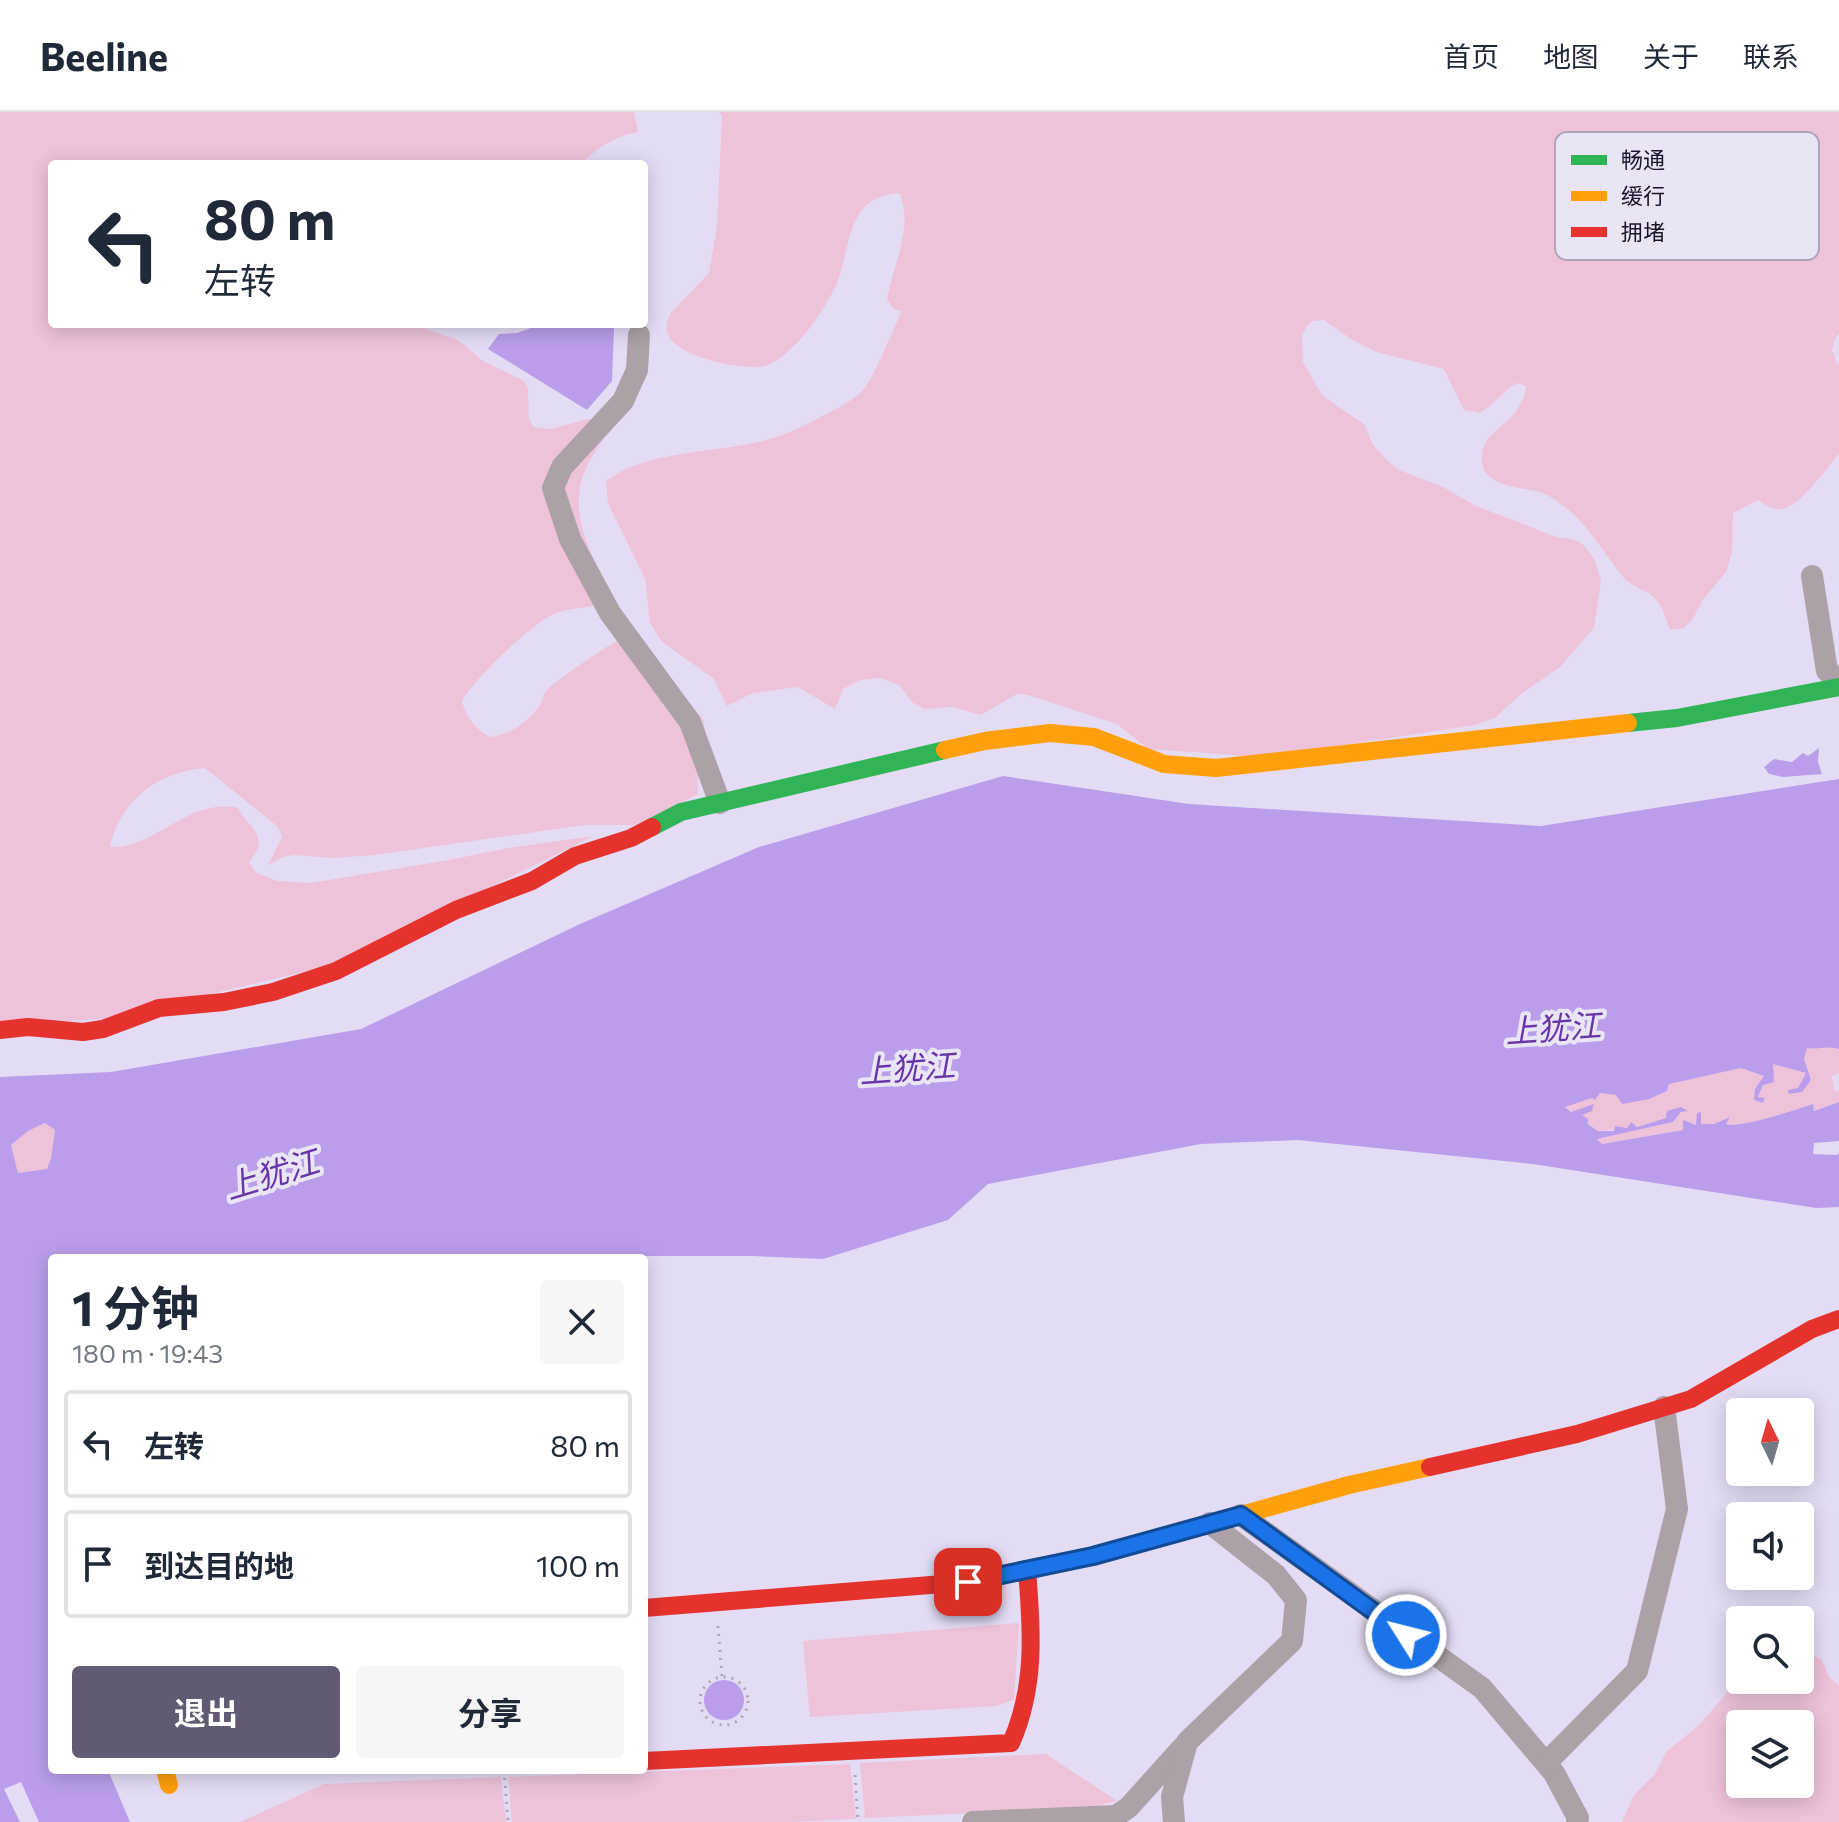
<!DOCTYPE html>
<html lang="zh">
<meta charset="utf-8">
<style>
:root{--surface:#fff;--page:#f6f6f7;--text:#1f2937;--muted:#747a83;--line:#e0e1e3;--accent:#635973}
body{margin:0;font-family:Commissioner,"Noto Sans SC",sans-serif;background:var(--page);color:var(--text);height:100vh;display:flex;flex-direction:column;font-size:30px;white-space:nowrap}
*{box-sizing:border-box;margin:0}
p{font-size:26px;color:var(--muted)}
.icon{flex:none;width:44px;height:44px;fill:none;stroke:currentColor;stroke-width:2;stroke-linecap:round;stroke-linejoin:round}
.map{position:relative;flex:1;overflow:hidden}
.details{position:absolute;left:48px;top:1142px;width:600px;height:520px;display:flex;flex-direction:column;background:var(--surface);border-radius:8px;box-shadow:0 4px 20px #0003}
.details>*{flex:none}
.banner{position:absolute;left:48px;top:48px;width:600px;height:168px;border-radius:8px;box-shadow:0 4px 20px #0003;background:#fff;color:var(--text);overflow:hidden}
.needle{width:52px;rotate:355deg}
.controls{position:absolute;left:1726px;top:1286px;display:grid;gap:16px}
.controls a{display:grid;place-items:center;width:88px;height:88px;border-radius:8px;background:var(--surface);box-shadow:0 4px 20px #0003;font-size:40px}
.pin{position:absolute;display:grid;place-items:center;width:68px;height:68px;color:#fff;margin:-34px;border-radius:16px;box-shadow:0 4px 12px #0006}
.me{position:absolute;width:88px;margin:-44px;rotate:306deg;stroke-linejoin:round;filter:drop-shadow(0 0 6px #0008)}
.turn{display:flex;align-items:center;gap:28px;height:168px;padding:0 24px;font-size:36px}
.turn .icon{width:104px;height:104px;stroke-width:2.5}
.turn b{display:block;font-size:56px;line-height:68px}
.round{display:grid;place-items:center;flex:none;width:84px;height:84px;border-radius:8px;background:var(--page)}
.head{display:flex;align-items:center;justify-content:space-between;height:136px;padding:0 24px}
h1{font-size:48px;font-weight:700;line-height:60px}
.button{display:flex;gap:16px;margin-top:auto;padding:16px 24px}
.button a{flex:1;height:92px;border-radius:8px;background:var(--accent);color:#fff;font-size:32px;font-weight:700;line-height:92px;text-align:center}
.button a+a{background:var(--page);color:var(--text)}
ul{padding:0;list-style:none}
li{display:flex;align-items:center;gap:24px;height:108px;margin:0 16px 12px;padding:0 8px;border:4px solid var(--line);border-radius:8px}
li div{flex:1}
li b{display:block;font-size:30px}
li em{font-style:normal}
header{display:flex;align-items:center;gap:48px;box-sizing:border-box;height:112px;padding:0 40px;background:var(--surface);border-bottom:2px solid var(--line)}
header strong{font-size:38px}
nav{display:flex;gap:44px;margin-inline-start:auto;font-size:28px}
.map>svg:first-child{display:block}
.green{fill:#eec3da;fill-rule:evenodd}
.water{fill:#ba9eeb;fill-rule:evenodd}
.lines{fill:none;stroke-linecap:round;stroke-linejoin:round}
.path{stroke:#aea6b0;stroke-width:3;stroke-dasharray:2 6;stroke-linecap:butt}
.street{stroke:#aba1a6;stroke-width:22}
.fast{stroke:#30b455;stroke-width:18}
.slow{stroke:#ff9f0a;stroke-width:18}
.jam{stroke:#e5322d;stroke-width:18}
.route-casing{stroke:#114b97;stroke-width:20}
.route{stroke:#1a73e8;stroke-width:14}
.labels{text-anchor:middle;stroke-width:8;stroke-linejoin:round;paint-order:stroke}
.water-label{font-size:32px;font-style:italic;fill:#6935aa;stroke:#e9e5f4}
.key{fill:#e9e5f4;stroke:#aca6b8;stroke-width:2}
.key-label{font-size:22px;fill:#1d122d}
</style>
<header>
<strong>Beeline</strong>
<nav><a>首页</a><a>地图</a><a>关于</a><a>联系</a></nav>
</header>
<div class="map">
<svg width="1839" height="1710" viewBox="0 0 1839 1710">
<rect width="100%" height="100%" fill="#e4dcf4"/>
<!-- green -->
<g class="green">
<path d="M0,0H634L638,20C615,24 598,35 581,52H52V212H421L428,218L458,228L483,249L524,269L528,277L529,307L534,315L551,317L588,307L607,318C601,334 590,345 584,361C567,407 595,449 616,489C595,495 578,495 559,500C537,506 473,568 462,589C466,606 475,616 490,625C511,622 530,609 541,591C543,586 543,583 546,579C552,571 611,531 619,528L678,578L703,607L706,622L697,646L698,682L635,713H584L375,743L333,746L294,743L283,745L268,753L282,725L277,714L205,656C158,660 120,688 110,735C156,737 188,685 238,696C250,717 271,725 249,750L256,761L278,769L311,771L449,748L508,736L594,724L329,854L104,907L0,913Z"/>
<path d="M719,0H1839V221L1834,229L1832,239L1839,254V342C1826,356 1797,401 1776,397C1770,396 1763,391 1758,388L1733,401L1732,441L1726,460L1702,489L1693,507L1684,516L1670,518C1666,509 1664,498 1658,490C1649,478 1632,476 1623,465C1597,433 1587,407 1549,384C1528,372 1479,380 1482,343C1483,315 1521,314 1526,274L1517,271C1503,279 1494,292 1480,301L1464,298L1444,257L1376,240L1351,227L1324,208L1313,209L1306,215L1302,224L1303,250L1322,283L1365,313L1373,333L1389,350L1399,358L1443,375L1474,393L1556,425L1575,428L1584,433L1595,448L1601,469L1594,516L1560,555L1521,582L1496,605L1476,613L1263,645L1148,637L1117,612L1028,583L1017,582L981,603L952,595L924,597L913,591L899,573L881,566L860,568L843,577L835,597L798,575L753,581L727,594L713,566L662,530L650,511L645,467L608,391L606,369C644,340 707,341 754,331C780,326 805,314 828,301C840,295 855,287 864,277C876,261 892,219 902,199L894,197L887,188C892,156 915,112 899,81C843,86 853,135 836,173C830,188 807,223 795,233C787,240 775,252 765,254C743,259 673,245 667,220C665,214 668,207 670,202L709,161L717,114L722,4Z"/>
<path d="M1829,934L1839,937V961L1832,964L1834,978L1839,979V990L1813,999V993C1793,998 1742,1017 1725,1012L1729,1006L1714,1012H1701V1001L1697,1013L1683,1018L1602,1032L1596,1027L1673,1010L1681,1000L1686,999L1681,995L1668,999L1667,1006L1637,1015L1631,1010L1627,1016L1598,1019L1564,994L1600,981L1616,983L1741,956L1765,964L1755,977L1754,988L1763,991L1758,986L1772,951L1807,961L1798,976L1790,982L1811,968L1803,947L1807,935L1813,937Z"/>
<path d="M46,1011L55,1018L51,1046L47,1058L18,1061L11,1033L28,1019Z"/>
<path d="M1019,1511L1014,1588L996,1594L810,1605L803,1529Z"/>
<path d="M1800,1535L1822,1548L1829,1565L1839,1574V1710H1622L1634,1683L1654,1663L1667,1639L1698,1614L1740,1566V1568H1800ZM1740,1612H1800V1672H1740Z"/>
<path d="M1046,1642L1117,1689L1087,1696L865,1706L860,1651Z"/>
<path d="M850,1652L856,1707L786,1710H512L508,1665Z"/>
<path d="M501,1665L506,1710H240L324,1672Z"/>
</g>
<!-- water -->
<g class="water">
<path d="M542,212H596L614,216L612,269L587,298L488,237L499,222L517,221Z"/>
<path d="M1819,636L1818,650L1822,662L1783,665L1769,662L1764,655L1774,647L1792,650L1803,641L1808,644Z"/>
<path d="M1003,664L1189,692L1541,714L1839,667V937C1827,933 1818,938 1807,936L1804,947L1811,968L1802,980L1789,982L1788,978L1798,976L1806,961L1773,952L1774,970L1763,973L1758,985L1765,986L1763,991L1754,988L1755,977L1764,964L1741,956L1669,972L1667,979L1649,987L1622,992L1616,983L1600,981L1595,988L1592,986L1565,995L1571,1000L1594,992L1592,999L1582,1003L1588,1007V1012L1598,1019H1614L1615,1014L1627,1016L1631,1010L1637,1015L1666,1006L1667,999L1681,995L1688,999L1681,1000L1673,1010L1597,1027L1602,1032L1683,1018V1008L1696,1013L1697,1001L1701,1000V1012H1714L1730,1005L1726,1012C1741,1017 1794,998 1813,992L1814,999L1839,990V1029L1814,1031L1813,1042L1838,1043L1839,1040V1095L1816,1096L1533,1052L1298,1028L1201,1032L988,1072L948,1108L823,1147L752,1144H501L482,1146H52V1658H108L130,1710H39L21,1670L4,1677L20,1710H0V965L111,960L361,917L580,812L759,735ZM45,1011L55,1018L51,1046L47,1057L18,1061L11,1033L28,1019Z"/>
<circle cx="724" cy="1588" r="20"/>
</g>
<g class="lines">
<!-- path -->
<g class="path">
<path d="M718,1514L722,1564"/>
<circle cx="724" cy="1589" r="24"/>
<path d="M504,1658L508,1710"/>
<path d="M855,1663L858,1710"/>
</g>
<!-- street -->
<g class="street">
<path d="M639,223L637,258L623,289L562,355L553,376L570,427L610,501L690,610L720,691"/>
<path d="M1812,464L1827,559L1839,568"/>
<path d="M1241,1403L1482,1576L1554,1661L1578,1706L1577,1710"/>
<path d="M1546,1651L1637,1559L1677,1397L1664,1295"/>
<path d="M973,1710L1116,1704L1129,1695L1182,1636"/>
<path d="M1174,1710L1172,1685L1187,1630L1292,1529L1296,1488L1276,1463L1210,1411"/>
</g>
<!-- fast -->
<g class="fast">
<path d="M1628,611L1677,606L1839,575"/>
<path d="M652,715L681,700L945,638"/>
</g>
<!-- slow -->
<g class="slow">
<path d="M945,638L985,629L1050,621L1094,625L1164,652L1216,656L1628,611"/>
<path d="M1054,1452L1093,1444L1349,1373L1430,1355"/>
<path d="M165,1658L169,1673"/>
</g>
<!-- jam -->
<g class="jam">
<path d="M0,918L28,915L83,920L103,917L159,896L224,890L273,880L336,859L456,798L532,769L575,744L631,726L652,715"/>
<path d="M1430,1355L1577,1322L1691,1287L1812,1217L1839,1207"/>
<path d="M644,1496L968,1470L1054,1452"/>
<path d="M644,1649L1011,1631C1036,1575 1032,1518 1027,1458"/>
</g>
</g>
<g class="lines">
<defs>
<path id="route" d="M968,1470L1093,1444L1241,1403L1406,1523"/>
</defs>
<!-- route casing -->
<use href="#route" class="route-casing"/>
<!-- route -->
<use href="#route" class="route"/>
</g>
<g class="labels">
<!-- water labels -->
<g class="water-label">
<text transform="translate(1553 917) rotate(-4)" y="11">上犹江</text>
<text transform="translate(907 957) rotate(-4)" y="11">上犹江</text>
<text transform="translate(272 1063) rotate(-17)" y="11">上犹江</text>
</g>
</g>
<!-- legend -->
<rect x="1555" y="20" width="264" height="128" rx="12" class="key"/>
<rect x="1571" y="43" width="36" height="10" fill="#30b455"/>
<rect x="1571" y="79" width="36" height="10" fill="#ff9f0a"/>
<rect x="1571" y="115" width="36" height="10" fill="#e5322d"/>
<g class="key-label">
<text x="1621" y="56">畅通</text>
<text x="1621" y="92">缓行</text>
<text x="1621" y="128">拥堵</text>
</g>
</svg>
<div class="controls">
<a><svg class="needle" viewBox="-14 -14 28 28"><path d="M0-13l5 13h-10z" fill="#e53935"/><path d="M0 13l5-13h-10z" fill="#747a83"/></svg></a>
<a><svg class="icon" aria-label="sound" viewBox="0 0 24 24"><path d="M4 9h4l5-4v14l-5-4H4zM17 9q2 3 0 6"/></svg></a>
<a><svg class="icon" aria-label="search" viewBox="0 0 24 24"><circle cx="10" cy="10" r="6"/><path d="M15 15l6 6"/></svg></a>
<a><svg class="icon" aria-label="layers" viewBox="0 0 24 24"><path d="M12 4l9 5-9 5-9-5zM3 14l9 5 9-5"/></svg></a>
</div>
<div class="pin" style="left:968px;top:1470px;background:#d93025"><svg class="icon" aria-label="arrive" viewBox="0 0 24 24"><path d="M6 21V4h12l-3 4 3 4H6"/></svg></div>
<svg class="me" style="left:1406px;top:1523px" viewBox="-20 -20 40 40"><circle r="17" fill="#1a73e8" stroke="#fff" stroke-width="3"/><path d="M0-11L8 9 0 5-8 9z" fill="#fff"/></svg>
<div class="banner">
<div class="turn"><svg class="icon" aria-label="left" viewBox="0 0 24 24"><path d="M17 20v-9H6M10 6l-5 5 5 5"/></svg><div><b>80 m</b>左转</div></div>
</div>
<section class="details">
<div class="head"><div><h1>1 分钟</h1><p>180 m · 19:43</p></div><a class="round"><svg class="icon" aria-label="close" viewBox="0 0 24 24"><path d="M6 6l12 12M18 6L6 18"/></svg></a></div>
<ul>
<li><svg class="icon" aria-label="left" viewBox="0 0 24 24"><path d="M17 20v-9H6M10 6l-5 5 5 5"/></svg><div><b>左转</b></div><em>80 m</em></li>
<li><svg class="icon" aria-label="arrive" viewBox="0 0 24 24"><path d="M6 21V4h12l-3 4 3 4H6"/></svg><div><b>到达目的地</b></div><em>100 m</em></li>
</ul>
<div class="button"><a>退出</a><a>分享</a></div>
</section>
</div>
